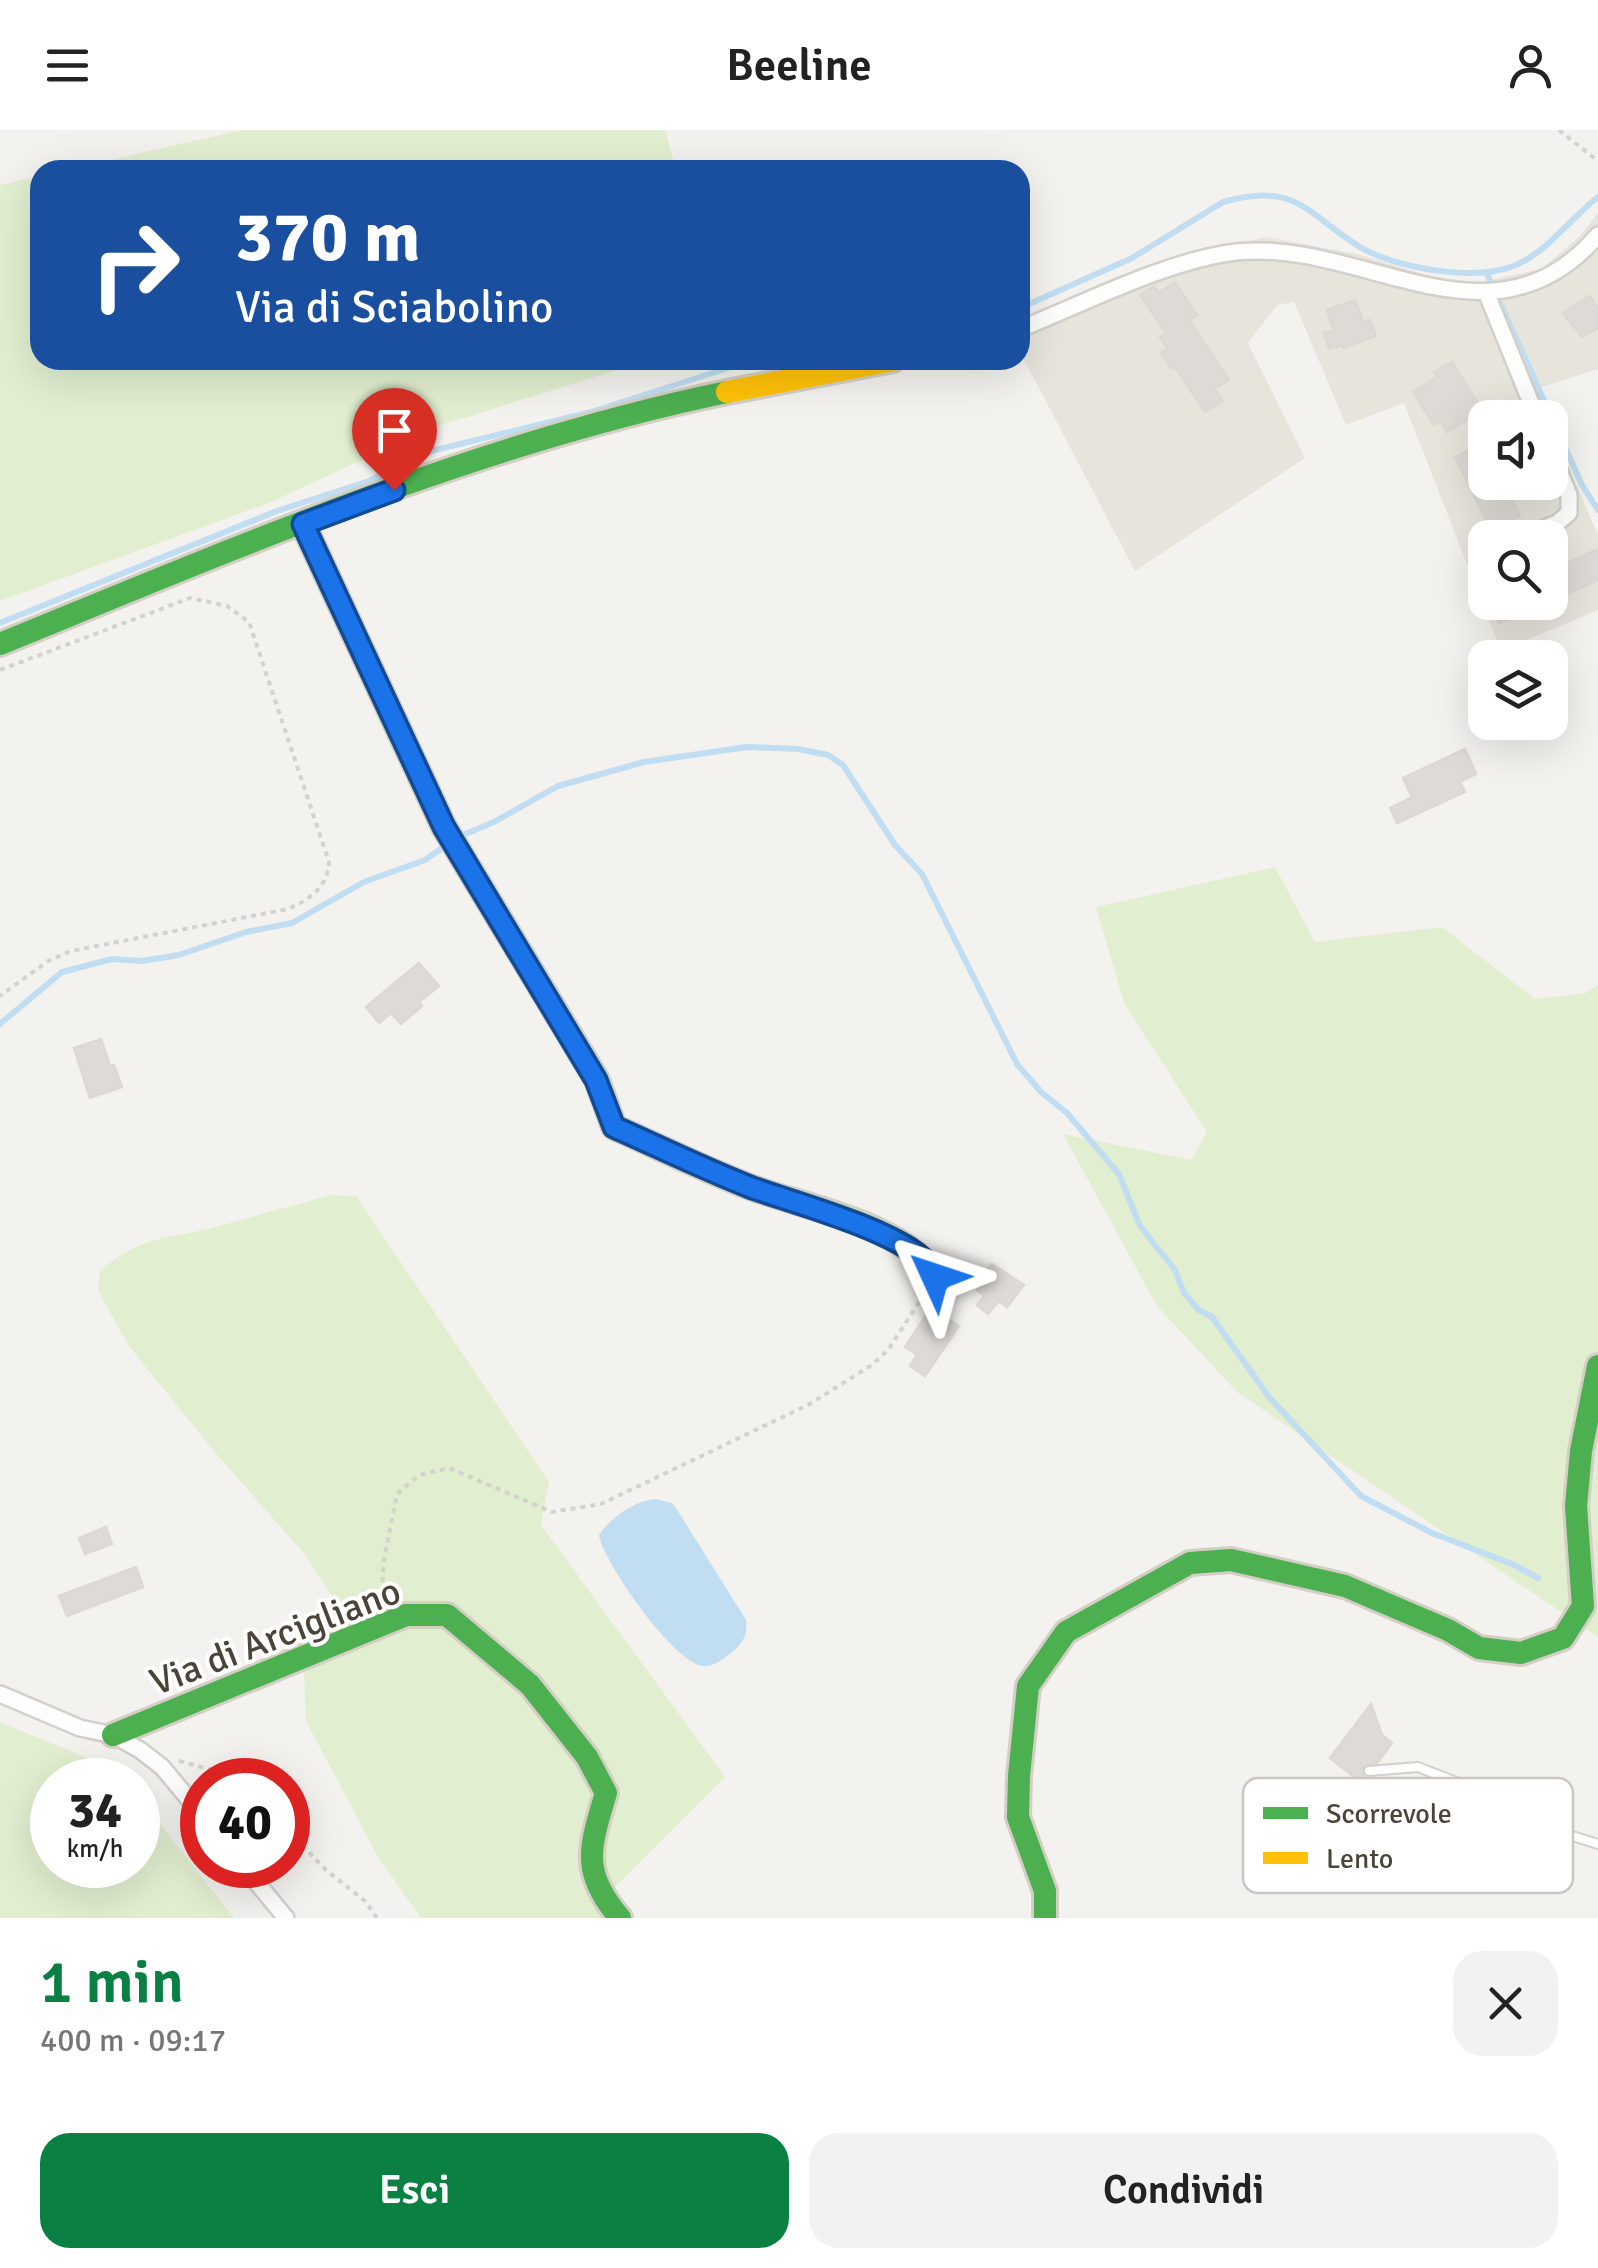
<!DOCTYPE html>
<html lang="it">
<meta charset="utf-8">
<style>
:root{--surface:#fff;--page:#f2f2f2;--text:#222;--muted:#767676;--accent:#0b8043}
body{margin:0;font-family:Signika,sans-serif;background:var(--page);color:var(--text);height:100vh;display:flex;flex-direction:column;font-size:38px;white-space:nowrap}
*{box-sizing:border-box;margin:0}
p{font-size:32px;color:var(--muted)}
.icon{flex:none;width:55px;height:55px;fill:none;stroke:currentColor;stroke-width:2;stroke-linecap:round;stroke-linejoin:round}
.map{position:relative;height:1788px;overflow:hidden}
.details{display:flex;flex-direction:column;background:var(--surface);flex:1}
.details>*{flex:none}
.guide{position:absolute;left:30px;top:30px;width:1000px;height:210px;border-radius:30px;box-shadow:0 10px 40px #0002;background:#1a4fa0;color:#fff;overflow:hidden}
.tools{position:absolute;left:1468px;top:270px;display:grid;gap:20px}
.tools a{display:grid;place-items:center;width:100px;height:100px;border-radius:20px;background:var(--surface);box-shadow:0 10px 40px #0002;font-size:50px}
.speed{position:absolute;left:30px;top:1628px;display:flex;gap:20px;font-size:50px;font-weight:700;text-align:center}
.speed>*{display:grid;place-content:center;width:130px;height:130px;border-radius:50%;background:var(--surface);box-shadow:0 10px 40px #0002;line-height:1}
.speed small{font-size:25px;font-weight:400}
.speed .limit{border:15px solid #d22;background:#fff;color:#111}
.pin{position:absolute;display:grid;place-items:center;width:85px;height:85px;color:#fff;margin:-102px -42px;border-radius:50% 50% 50% 0;rotate:-45deg;box-shadow:0 0 10px #0007}
.pin .icon{rotate:45deg}
.me{position:absolute;width:110px;margin:-55px;rotate:312deg;stroke-linejoin:round;filter:drop-shadow(0 0 8px #0008)}
.turn{display:flex;align-items:center;gap:35px;height:210px;padding:0 40px;font-size:45px}
.turn .icon{width:130px;height:130px;stroke-width:2.5}
.turn b{display:block;font-size:70px;line-height:85px}
.round{display:grid;place-items:center;flex:none;width:105px;height:105px;border-radius:30px;background:var(--page)}
.summary{display:flex;align-items:center;justify-content:space-between;height:170px;padding:0 40px}
h1{font-size:60px;font-weight:600;line-height:75px;color:var(--accent)}
.cta{display:flex;gap:20px;margin-top:auto;padding:20px 40px}
.cta a{flex:1;height:115px;border-radius:30px;background:var(--accent);color:#fff;font-size:40px;font-weight:600;line-height:115px;text-align:center}
.cta a+a{background:var(--page);color:var(--text)}
header{display:flex;justify-content:space-between;align-items:center;height:130px;padding:0 40px;background:var(--surface);font-size:45px;font-weight:600}
.map>svg:first-child{display:block}
.residential{fill:#e7e4dc;fill-rule:evenodd}
.green{fill:#e1eecf}
.water{fill:#c0ddf1}
.lines{fill:none;stroke-linecap:round;stroke-linejoin:round}
.stream{stroke:#c0ddf1;stroke-width:6}
.building{fill:#dedbd6;stroke:#dcd9d4;stroke-width:2.5}
.lane-casing{stroke:#d2d0cb;stroke-width:12}
.street-casing{stroke:#d2d0cb;stroke-width:20}
.fast-casing{stroke:#d3cfc5;stroke-width:28}
.slow-casing{stroke:#d3cfc5;stroke-width:28}
.path{stroke:#d3d2cc;stroke-width:4;stroke-dasharray:5 5;stroke-linecap:butt}
.lane{stroke:#fdfdfc;stroke-width:8}
.street{stroke:#fdfdfc;stroke-width:15}
.fast{stroke:#4caf50;stroke-width:22}
.slow{stroke:#ffc107;stroke-width:22}
.route-casing{stroke:#114b97;stroke-width:25}
.route{stroke:#1a73e8;stroke-width:18}
.labels{text-anchor:middle;stroke-width:8;stroke-linejoin:round;paint-order:stroke}
.street-label{font-size:38px;fill:#4b4439;stroke:#fff}
.key{fill:#fff;stroke:#c9c7c4;stroke-width:2.5}
.key-label{font-size:28px;fill:#4b4439}
</style>
<header><svg class="icon" aria-label="menu" viewBox="0 0 24 24"><path d="M4 6h16M4 12h16M4 18h16"/></svg>Beeline<svg class="icon" aria-label="person" viewBox="0 0 24 24"><circle cx="12" cy="8" r="4"/><path d="M4 21q1-7 8-7t8 7"/></svg></header>
<div class="map">
<svg width="1598" height="1788" viewBox="0 0 1598 1788">
<rect width="100%" height="100%" fill="#f4f2ee"/>
<!-- residential -->
<path class="residential" d="M1598,83V239L1536,259L1547,287L1485,288V352H1550V294L1598,405V480L1501,521L1404,273L1346,295L1294,172L1277,175L1248,213L1305,328L1135,441L1020,222V190L1180,127L1266,107L1357,124L1462,156L1541,139L1578,108ZM1485,408H1550V472H1485Z"/>
<!-- green -->
<g class="green">
<path d="M242,0H665L676,40H66Z"/>
<path d="M40,46V230H649L429,299L271,372L0,471V55Z"/>
<path d="M1275,737L1315,812L1442,797L1535,869L1586,863L1598,854V1507L1237,1262L1157,1176L1063,1004L1191,1030L1207,1002L1124,873L1096,777Z"/>
<path d="M331,1065L356,1066L549,1352L541,1395L725,1647L597,1775L609,1788H421L378,1727L306,1591L304,1542L365,1517L306,1426L212,1319L129,1216L98,1161L100,1141C144,1104 165,1110 216,1097C255,1086 293,1075 331,1065Z"/>
<path d="M0,1592L116,1640L124,1650H52V1735H138V1666L234,1788H0Z"/>
</g>
<!-- water -->
<path class="water" d="M655,1369L672,1373L676,1378L746,1490C748,1505 743,1514 731,1523C724,1528 714,1537 704,1536C675,1535 603,1432 599,1405C612,1387 632,1372 655,1369Z"/>
<g class="lines">
<!-- stream -->
<g class="stream">
<path d="M1487,144L1582,355L1598,380"/>
<path d="M1020,178L1132,128L1223,72C1298,51 1306,84 1360,117C1397,139 1476,152 1516,135C1548,121 1571,88 1598,67"/>
<path d="M0,493L277,381L369,351L427,322L591,282L753,230"/>
<path d="M458,707L494,692L558,656L644,632L747,617L798,619L828,625L843,635L895,715L922,744L1017,934L1041,962L1067,983L1119,1044L1140,1096L1175,1140L1184,1163L1199,1180L1212,1187L1269,1267L1361,1366L1432,1403L1512,1434L1538,1448"/>
<path d="M0,894L62,842L112,829L142,831L179,825L246,802L292,793L364,752L425,730L448,714"/>
</g>
</g>
<!-- building -->
<g class="building">
<path d="M1175,152L1197,185L1189,190L1229,250L1215,259L1223,271L1205,282L1175,237L1172,239L1161,223L1167,218L1160,207L1166,203L1140,165L1154,156L1159,163Z"/>
<path d="M1590,166L1598,179V198L1582,207L1563,183Z"/>
<path d="M1355,170L1363,192L1370,190L1376,206L1343,218L1342,215L1329,219L1324,203L1334,200L1327,180Z"/>
<path d="M1452,232L1482,280L1447,302L1440,291L1434,295L1413,262L1437,247L1434,242Z"/>
<path d="M1485,312V352H1503L1520,386L1491,400L1455,327Z"/>
<path d="M1598,419V450L1550,471V440Z"/>
<path d="M1490,472H1547L1499,493Z"/>
<path d="M1465,619L1476,644L1460,652L1465,662L1397,693L1390,678L1412,667L1403,648Z"/>
<path d="M419,833L439,856L419,872L422,876L401,894L391,883L379,893L366,877Z"/>
<path d="M101,909L110,936L114,935L122,957L90,968L74,918Z"/>
<path d="M992,1134L1024,1155L1007,1177L999,1171L988,1184L977,1175L984,1166L977,1160L983,1154L979,1150Z"/>
<path d="M931,1178L959,1196L925,1246L910,1236L917,1225L905,1217Z"/>
<path d="M106,1397L112,1414L85,1424L79,1408Z"/>
<path d="M136,1437L143,1457L67,1486L59,1466Z"/>
<path d="M1371,1574L1382,1605L1392,1613L1377,1633L1363,1637L1362,1643L1366,1648L1362,1653L1330,1628Z"/>
</g>
<g class="lines">
<defs>
<path id="lane" d="M1369,1641L1418,1637L1508,1672L1537,1695L1598,1714"/>
<g id="street">
<path d="M1486,162L1537,288"/>
<path d="M1020,199C1085,173 1168,130 1236,122C1363,108 1491,229 1598,105"/>
<path d="M1520,408L1557,393L1569,383V365L1550,318"/>
<path d="M1480,424L1485,422"/>
<path d="M0,1564L80,1598L113,1605L140,1620L162,1637L202,1685"/>
<path d="M242,1735L286,1788"/>
</g>
<g id="fast">
<path d="M303,394L444,697L597,950L614,997C659,1017 703,1039 750,1057C804,1077 905,1094 935,1147"/>
<path d="M0,514C238,417 475,314 727,262"/>
<path d="M113,1605L406,1485H447L530,1555L587,1627L606,1663C590,1717 580,1742 620,1788"/>
<path d="M1045,1788V1761L1018,1687L1019,1646L1028,1556L1066,1502L1190,1433L1231,1430L1345,1456L1448,1500L1479,1518L1521,1523L1563,1508L1583,1476L1576,1376L1581,1321L1598,1236"/>
</g>
<path id="slow" d="M727,262L893,230"/>
</defs>
<!-- lane casing -->
<use href="#lane" class="lane-casing"/>
<!-- street casing -->
<use href="#street" class="street-casing"/>
<!-- fast casing -->
<use href="#fast" class="fast-casing"/>
<!-- slow casing -->
<use href="#slow" class="slow-casing"/>
<!-- path -->
<g class="path">
<path d="M1559,0L1598,31"/>
<path d="M0,540L190,468L227,476L249,492L329,732C328,757 309,770 288,779L71,821L48,831L0,866"/>
<path d="M381,1472L384,1429L397,1364L419,1345L449,1338L552,1382L601,1374L808,1275L872,1235L888,1220L925,1163"/>
<path d="M179,1631L230,1645L235,1650"/>
<path d="M288,1701L326,1740L365,1771L377,1788"/>
</g>
<!-- lane -->
<use href="#lane" class="lane"/>
<!-- street -->
<use href="#street" class="street"/>
<!-- fast -->
<use href="#fast" class="fast"/>
<!-- slow -->
<use href="#slow" class="slow"/>
</g>
<g class="lines">
<defs>
<path id="route" d="M394,360L303,394L444,697L596,950L614,997C659,1017 704,1039 750,1057C786,1071 928,1107 935,1147"/>
</defs>
<!-- route casing -->
<use href="#route" class="route-casing"/>
<!-- route -->
<use href="#route" class="route"/>
</g>
<g class="labels">
<!-- street labels -->
<g class="street-label">
<text transform="translate(275 1506) rotate(-21)" y="13">Via di Arcigliano</text>
</g>
</g>
<!-- legend -->
<rect x="1243" y="1648" width="330" height="115" rx="15" class="key"/>
<rect x="1263" y="1677" width="45" height="12" fill="#4caf50"/>
<rect x="1263" y="1722" width="45" height="12" fill="#ffc107"/>
<g class="key-label">
<text x="1326" y="1693">Scorrevole</text>
<text x="1326" y="1738">Lento</text>
</g>
</svg>
<div class="tools">
<a><svg class="icon" aria-label="sound" viewBox="0 0 24 24"><path d="M4 9h4l5-4v14l-5-4H4zM17 9q2 3 0 6"/></svg></a>
<a><svg class="icon" aria-label="search" viewBox="0 0 24 24"><circle cx="10" cy="10" r="6"/><path d="M15 15l6 6"/></svg></a>
<a><svg class="icon" aria-label="layers" viewBox="0 0 24 24"><path d="M12 4l9 5-9 5-9-5zM3 14l9 5 9-5"/></svg></a>
</div>
<div class="speed"><div>34<small>km/h</small></div><div class="limit">40</div></div>
<div class="pin" style="left:394px;top:360px;background:#d93025"><svg class="icon" aria-label="arrive" viewBox="0 0 24 24"><path d="M6 21V4h12l-3 4 3 4H6"/></svg></div>
<svg class="me" style="left:935px;top:1147px" viewBox="-20 -20 40 40"><path d="M0-17L14 15 0 8-14 15z" fill="#1a73e8" stroke="#fff" stroke-width="4"/></svg>
<div class="guide">
<div class="turn"><svg class="icon" aria-label="right" viewBox="0 0 24 24"><path d="M7 20v-9h11M14 6l5 5-5 5"/></svg><div><b>370 m</b>Via di Sciabolino</div></div>
</div>
</div>
<section class="details">
<div class="summary"><div><h1>1 min</h1><p>400 m · 09:17</p></div><a class="round"><svg class="icon" aria-label="close" viewBox="0 0 24 24"><path d="M6 6l12 12M18 6L6 18"/></svg></a></div>
<div class="cta"><a>Esci</a><a>Condividi</a></div>
</section>
